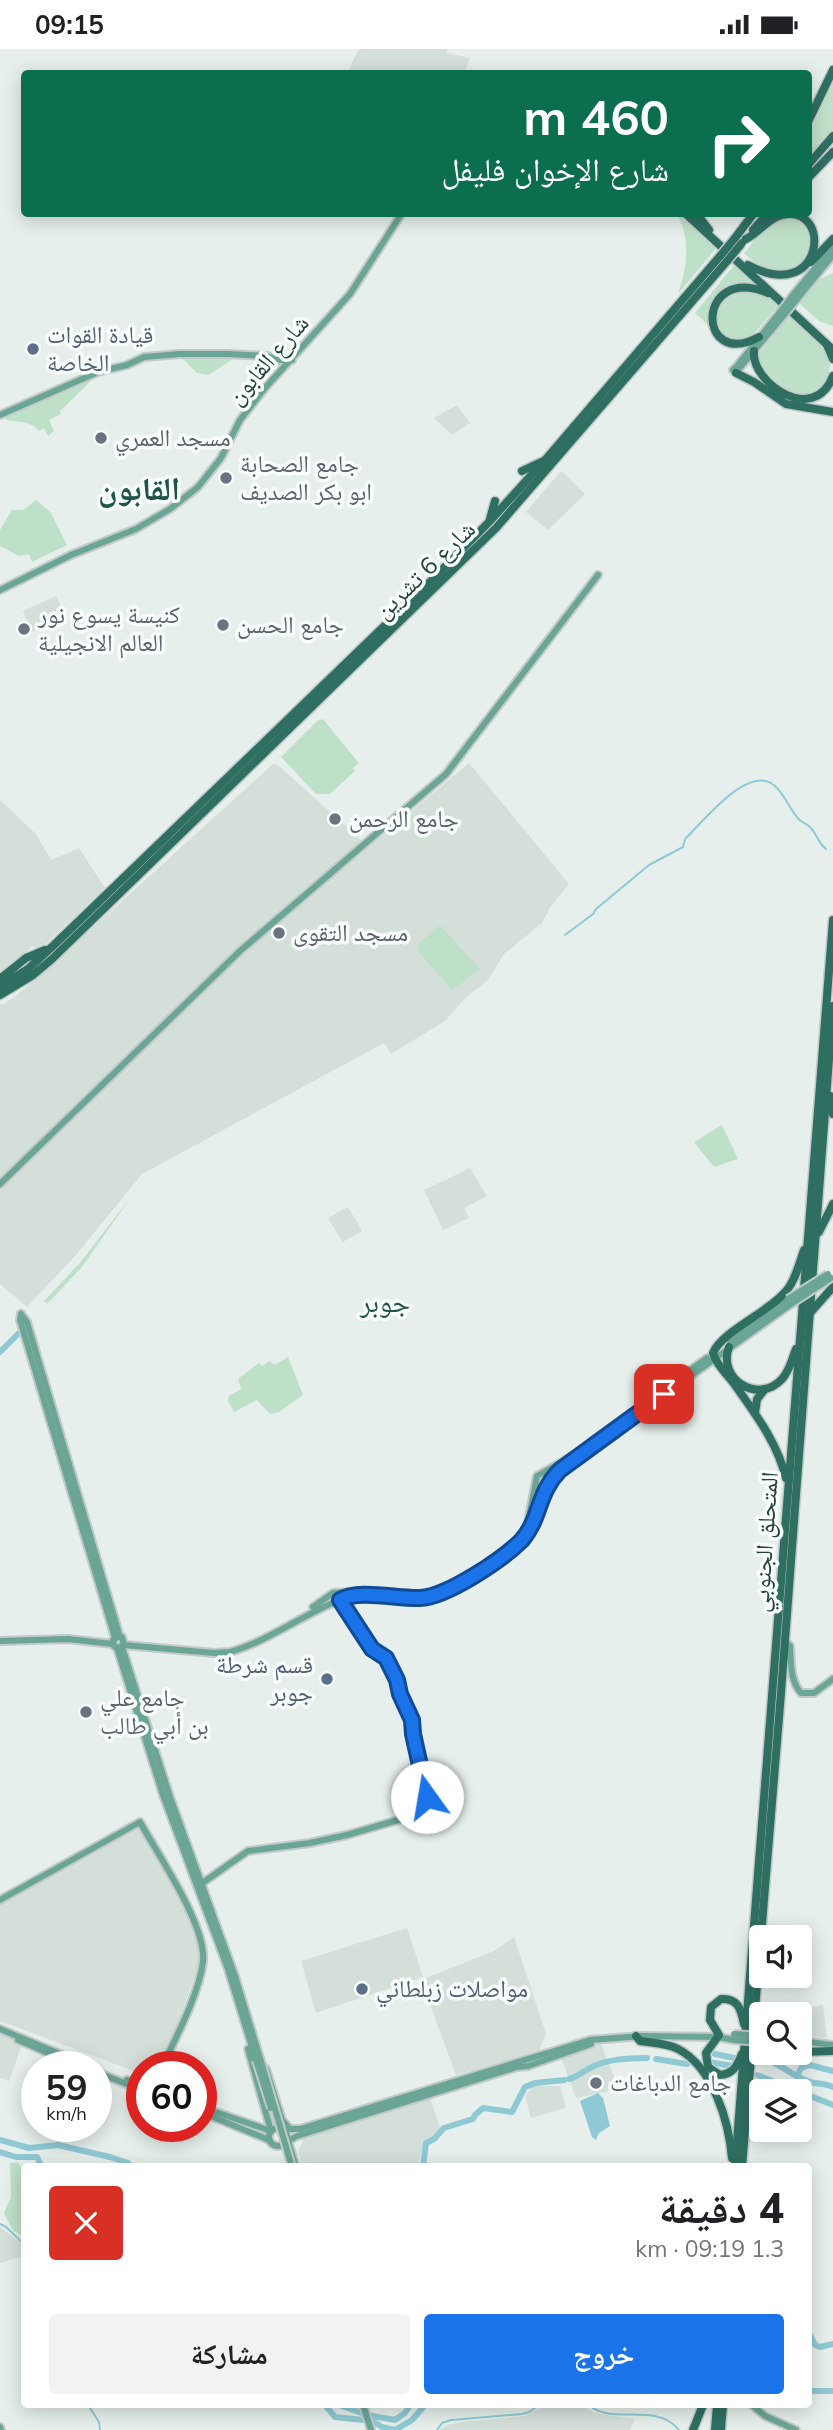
<!DOCTYPE html>
<html lang="ar">
<meta charset="utf-8">
<style>
:root{--surface:#fff;--page:#f2f2f2;--text:#202124;--muted:#757577;--accent:#1a73e8}
body{margin:0;font-family:Mulish,"Noto Naskh Arabic",sans-serif;background:var(--page);color:var(--text);direction:rtl;height:100vh;display:flex;flex-direction:column;font-size:26px;white-space:nowrap}
*{box-sizing:border-box;margin:0}
p{font-size:23px;color:var(--muted)}
.icon{flex:none;width:38px;height:38px;fill:none;stroke:currentColor;stroke-width:2;stroke-linecap:round;stroke-linejoin:round}
.map{position:relative;flex:1;overflow:hidden;direction:ltr}
.panel{position:absolute;left:21px;top:2114px;width:791px;height:245px;display:flex;flex-direction:column;background:var(--surface);border-radius:7px;box-shadow:0 4px 18px #0003;direction:rtl}
.panel>*{flex:none}
.top-card{position:absolute;left:21px;top:21px;width:791px;height:147px;border-radius:7px;box-shadow:0 4px 18px #0003;direction:rtl;background:#0b6e4f;color:#fff;overflow:hidden}
.controls{position:absolute;left:749px;top:1876px;display:grid;gap:14px}
.controls a{display:grid;place-items:center;width:63px;height:63px;border-radius:7px;background:var(--surface);box-shadow:0 4px 18px #0003;font-size:35px}
.speed{position:absolute;left:21px;top:2002px;display:flex;gap:14px;font-size:35px;font-weight:700;text-align:center}
.speed>*{display:grid;place-content:center;width:91px;height:91px;border-radius:50%;background:var(--surface);box-shadow:0 4px 18px #0003;line-height:1}
.speed small{font-size:18px;font-weight:400}
.speed .limit{border:10px solid #d22;background:#fff;color:#111}
.pin{position:absolute;display:grid;place-items:center;width:60px;height:60px;color:#fff;margin:-30px;border-radius:14px;box-shadow:0 4px 10px #0006}
.me{position:absolute;width:77px;margin:-38px;rotate:347deg;stroke-linejoin:round;filter:drop-shadow(0 0 5px #0008)}
.turn{display:flex;align-items:center;gap:24px;height:147px;padding:0 28px;font-size:32px}
.turn .icon{width:91px;height:91px;stroke-width:2.5}
.turn b{display:block;font-size:49px;line-height:60px}
.round{display:grid;place-items:center;flex:none;width:74px;height:74px;border-radius:7px;background:var(--page)}
.head{display:flex;align-items:center;justify-content:space-between;height:119px;padding:0 28px}
h1{font-size:42px;font-weight:800;line-height:52px}
.cta{display:flex;gap:14px;margin-top:auto;padding:14px 28px}
.cta a{flex:1;height:80px;border-radius:7px;background:var(--accent);color:#fff;font-size:28px;font-weight:800;line-height:80px;text-align:center}
.cta a+a{background:var(--page);color:var(--text)}
.status{display:flex;justify-content:space-between;align-items:center;height:49px;padding:0 35px;background:var(--surface);direction:ltr}
.status svg{height:19px;fill:currentColor}
.map>svg:first-child{display:block}
.built{fill:#d4dfda}
.green{fill:#bfe0c8}
.water{fill:#8ec9d4}
.lines{fill:none;stroke-linecap:round;stroke-linejoin:round}
.stream{stroke:#8ec9d4;stroke-width:2}
.river{stroke:#8ec9d4;stroke-width:6}
.major-casing{stroke:#c2cac8;stroke-width:10}
.highway-casing{stroke:#c2cac8;stroke-width:11}
.major{stroke:#6aa596;stroke-width:6}
.highway{stroke:#2f6f62;stroke-width:8}
.major-bridge-casing{stroke:#c2cac8;stroke-width:10;stroke-linecap:butt}
.highway-bridge-casing{stroke:#c2cac8;stroke-width:11;stroke-linecap:butt}
.major-bridge{stroke:#6aa596;stroke-width:6}
.highway-bridge{stroke:#2f6f62;stroke-width:8}
.route-casing{stroke:#114b97;stroke-width:18}
.route{stroke:#1a73e8;stroke-width:12}
.service-dot{fill:#5c6f8a;stroke:#f7fbf9;stroke-width:2.5}
.worship-dot{fill:#6b7280;stroke:#f7fbf9;stroke-width:2.5}
.labels{text-anchor:middle;stroke-width:7;stroke-linejoin:round;paint-order:stroke}
.service-label{font-size:24px;fill:#4e5e75;stroke:#f7fbf9;text-anchor:start}
.street-label{font-size:24px;fill:#24423a;stroke:#f7fbf9}
.worship-label{font-size:24px;fill:#5b616d;stroke:#f7fbf9;text-anchor:start}
.quarter-label{font-size:28px;fill:#1f5548;stroke:#f7fbf9}
.district-label{font-size:32px;font-weight:bold;fill:#1f5548;stroke:#f7fbf9}
</style>
<div class="status"><b>09:15</b><svg viewBox="0 0 49 12"><path d="M0 12V9h3v3zM5 12V6h3v6zM10 12V3h3v9zM15 12V0h3v12zM26 1h20v11H26zM47 4h2v5h-2z"/></svg></div>
<div class="map">
<svg width="833" height="2381" viewBox="0 0 833 2381">
<rect width="100%" height="100%" fill="#e6efeb"/>
<!-- built -->
<g class="built">
<path d="M359,0H447V4L470,9L464,24H347Z"/>
<path d="M457,356L470,374L452,386L434,369Z"/>
<path d="M561,422L585,445L548,481L526,463Z"/>
<path d="M56,547L66,568L33,583L23,562Z"/>
<path d="M469,714L569,835L551,857L542,874L504,905L488,931L464,950L445,972L391,1005L384,994L142,1125L76,1206L27,1258L0,1235V956L6,954L27,938L273,715L278,716L369,798Z"/>
<path d="M0,751L35,784L51,811L79,799L105,839L39,901L32,897L6,923L0,925Z"/>
<path d="M470,1119L487,1147L464,1159L469,1169L443,1181L424,1141Z"/>
<path d="M348,1158L362,1182L343,1193L328,1169Z"/>
<path d="M138,1777L190,1870L197,1886L200,1912L162,2018H142V2025L0,1972V1854Z"/>
<path d="M407,1879L423,1928L316,1964L301,1912Z"/>
<path d="M514,1888L546,1985L539,2002L456,2026L421,1931L494,1902Z"/>
<path d="M823,1956L827,1989L800,1986V1965H795V1961Z"/>
<path d="M0,1984L23,1993L9,2032L0,2029Z"/>
<path d="M601,1995L619,2040L576,2049L561,2008Z"/>
<path d="M532,2037H560L566,2059L531,2069L525,2048Z"/>
<path d="M430,2049L441,2081L424,2093L418,2117H303L298,2103L305,2087Z"/>
<path d="M0,2178L24,2196V2207L0,2214Z"/>
<path d="M545,2356H583L594,2364L635,2370L630,2381H439L447,2376L462,2373L525,2367Z"/>
</g>
<!-- green -->
<g class="green">
<path d="M833,33V80L809,109V85Z"/>
<path d="M677,165H683L718,197L678,245C687,219 691,190 677,165Z"/>
<path d="M773,169H802L812,180C811,187 812,196 810,203C806,218 781,224 767,220C758,217 751,210 744,204Z"/>
<path d="M736,214L760,236C732,228 704,248 710,278L695,264Z"/>
<path d="M833,224V277L819,272L799,254L818,231Z"/>
<path d="M735,241L766,244L779,256L752,287L741,291L725,289L718,283L714,263L716,258Z"/>
<path d="M789,266L825,298L831,311L827,333C801,360 777,338 758,314L760,303Z"/>
<path d="M182,309L233,310L208,326L197,324Z"/>
<path d="M92,331L60,362L61,365L49,371L54,382L48,387L44,379L39,382C32,372 17,373 6,371V368Z"/>
<path d="M36,451L51,464L67,496L32,513L29,505L19,507L0,497V481L12,461H23Z"/>
<path d="M323,670L359,714L353,719L355,722L330,745H316L281,708L317,672Z"/>
<path d="M440,876L480,920L452,941L418,902V895Z"/>
<path d="M722,1076L738,1110L714,1118L694,1093Z"/>
<path d="M131,1148L82,1218L47,1255L44,1252L79,1215Z"/>
<path d="M288,1308L303,1346L279,1363L270,1365L257,1351L234,1363L228,1352L229,1347L241,1340L238,1330L259,1314L263,1317L269,1312L275,1316Z"/>
<path d="M18,2113L24,2123V2189L12,2180L4,2164L11,2148L10,2114Z"/>
</g>
<!-- water -->
<path class="water" d="M598,2044L603,2049L610,2077L599,2084L596,2091L592,2088L580,2052Z"/>
<g class="lines">
<!-- stream -->
<g class="stream">
<path d="M565,886L593,865L596,860L649,816L683,798L685,790C703,773 749,713 775,737C785,746 789,759 797,768C800,773 806,774 810,778C817,785 818,794 826,800"/>
<path d="M0,2175L6,2178L24,2195"/>
<path d="M88,2356L99,2373L100,2381"/>
<path d="M589,2356C612,2377 656,2352 679,2381"/>
<path d="M437,2381L442,2374L451,2371L522,2365L529,2363L539,2356"/>
</g>
<!-- river -->
<g class="river">
<path d="M0,1303L19,1284"/>
<path d="M715,2005L734,2009"/>
<path d="M656,2010L687,2015"/>
<path d="M758,2010C779,2011 790,2027 810,2033C818,2035 825,2034 833,2038"/>
<path d="M708,2013L733,2017"/>
<path d="M757,2026L798,2042"/>
<path d="M797,2027L801,2019L810,2016L833,2022"/>
<path d="M569,2030C578,2028 582,2023 590,2019C607,2010 628,2009 647,2009"/>
<path d="M800,2043L833,2056"/>
<path d="M0,2091L29,2099L58,2096L110,2108L128,2114L130,2118"/>
<path d="M0,2103L16,2108H37L42,2118"/>
<path d="M423,2118L426,2094L434,2090L444,2079L473,2070L475,2066L483,2059L512,2063L525,2038L535,2034L564,2031"/>
<path d="M808,2282L815,2296L820,2298L833,2295"/>
<path d="M808,2342H833"/>
<path d="M325,2356L335,2368L372,2372L382,2378L395,2381L412,2371L425,2356"/>
<path d="M339,2356L367,2366L395,2371L405,2364L410,2356"/>
</g>
<defs>
<g id="major">
<path d="M793,246L833,198"/>
<path d="M797,250L833,206"/>
<path d="M737,322L784,266"/>
<path d="M736,324L733,321L737,317L780,263"/>
<path d="M0,366L98,323L127,316L144,308L180,305H228L267,307L280,311H292"/>
<path d="M0,541L71,506L136,480L170,460L198,438L221,409L240,371L265,339L350,245L402,164"/>
<path d="M0,1135L240,902L446,725L598,526"/>
<path d="M21,1265L27,1273L120,1588"/>
<path d="M21,1265L20,1271L115,1589"/>
<path d="M730,1292L788,1250"/>
<path d="M685,1325L707,1309"/>
<path d="M591,1393L619,1373"/>
<path d="M528,1473L537,1427L574,1406"/>
<path d="M313,1558L333,1544L354,1543"/>
<path d="M0,1592L68,1590L113,1595"/>
<path d="M785,1592L790,1597C791,1613 790,1632 801,1644H814L833,1630"/>
<path d="M124,1596L122,1588H118L113,1591L114,1597L117,1599L124,1596L214,1604L230,1603C269,1592 307,1563 346,1548C362,1542 397,1549 416,1549C445,1550 496,1515 518,1495C540,1475 536,1444 560,1421L791,1255"/>
<path d="M122,1598L170,1748L235,1927L260,2009"/>
<path d="M117,1599L163,1746L228,1920L256,2011"/>
<path d="M201,1835L248,1802L310,1794L347,1786L415,1766L425,1758L427,1748L413,1685L412,1671L400,1645L397,1631L385,1609L372,1600L339,1548"/>
<path d="M0,1851L140,1773C158,1806 207,1877 203,1913C199,1945 176,1988 162,2018"/>
<path d="M0,1980L91,2018"/>
<path d="M18,1991L72,2014"/>
<path d="M800,1992L833,1996"/>
<path d="M248,2000L271,2082"/>
<path d="M266,2020L282,2071L290,2080"/>
<path d="M96,2023L142,2041"/>
<path d="M127,2031L142,2036"/>
<path d="M201,2058L271,2082"/>
<path d="M201,2063L269,2091"/>
<circle cx="278" cy="2088" r="9"/>
<path d="M283,2080H300L590,1991L642,1987L718,1988L734,1991"/>
<path d="M296,2118L288,2092L297,2087L517,2018L528,2017L591,1995"/>
<path d="M363,2356L371,2381"/>
<path d="M752,2356L765,2367L796,2381"/>
<path d="M0,2378L1,2381"/>
</g>
<g id="highway">
<path d="M808,73L833,21"/>
<path d="M808,116L833,87"/>
<path d="M808,129L833,103"/>
<path d="M685,164L833,301"/>
<path d="M696,164L709,181"/>
<path d="M753,181L768,164"/>
<path d="M735,189L754,164"/>
<path d="M746,190C759,184 768,169 782,166C833,154 825,257 748,216"/>
<path d="M811,213L833,190"/>
<path d="M759,288C696,322 695,214 768,244"/>
<path d="M827,296L833,310"/>
<path d="M754,302C751,334 814,377 833,327"/>
<path d="M736,324L754,333L786,355L833,363"/>
<path d="M522,422L541,413"/>
<path d="M490,470L495,452"/>
<path d="M0,930L26,909L45,901"/>
<path d="M0,937L28,920L54,896L428,535L488,474L546,410L721,206"/>
<path d="M0,946L33,926L52,910L496,479L728,211"/>
<path d="M830,1047L833,1065"/>
<path d="M819,1183L833,1155"/>
<path d="M809,1265L833,1238"/>
<path d="M729,1298C717,1330 758,1356 782,1330C790,1321 792,1310 796,1300"/>
<path d="M755,1364L757,1350L765,1340"/>
<path d="M786,1429C777,1393 756,1366 735,1336C728,1326 716,1316 713,1304C722,1282 770,1263 787,1241C796,1230 799,1215 804,1201"/>
<path d="M636,1987L640,1992C652,1994 666,1994 678,2000C713,2018 729,2073 732,2109"/>
<path d="M800,2003L833,2002"/>
<path d="M742,2005C737,2016 734,2025 720,2026L708,2018L706,2004L719,1986L710,1971L711,1958L721,1950C738,1949 741,1960 744,1975"/>
<path d="M735,2118L833,871"/>
<path d="M742,2118L781,1644L833,957"/>
<path d="M693,2381L703,2356"/>
<path d="M715,2381L717,2356"/>
<path d="M721,2381L723,2356"/>
</g>
</defs>
<!-- major casing -->
<use href="#major" class="major-casing"/>
<!-- highway casing -->
<use href="#highway" class="highway-casing"/>
<!-- major -->
<use href="#major" class="major"/>
<!-- highway -->
<use href="#highway" class="highway"/>
<defs>
<g id="major-bridge">
<path d="M780,263L793,246"/>
<path d="M784,266L797,250"/>
<path d="M788,1250L828,1225"/>
<path d="M791,1255L831,1229"/>
<path d="M734,1985L761,1987"/>
<path d="M734,1991L761,1993"/>
<path d="M260,2009L292,2118"/>
<path d="M256,2011L271,2059"/>
</g>
<g id="highway-bridge">
<path d="M721,206L735,189"/>
<path d="M728,211L742,194"/>
</g>
</defs>
<!-- major-bridge casing -->
<use href="#major-bridge" class="major-bridge-casing"/>
<!-- highway-bridge casing -->
<use href="#highway-bridge" class="highway-bridge-casing"/>
<!-- major-bridge -->
<use href="#major-bridge" class="major-bridge"/>
<!-- highway-bridge -->
<use href="#highway-bridge" class="highway-bridge"/>
</g>
<g class="lines">
<defs>
<path id="route" d="M427,1748L413,1685L412,1671L400,1645L397,1631L386,1609L372,1600L340,1551C359,1540 397,1550 420,1549C447,1548 503,1510 522,1491C541,1469 537,1444 560,1421L664,1345"/>
</defs>
<!-- route casing -->
<use href="#route" class="route-casing"/>
<!-- route -->
<use href="#route" class="route"/>
</g>
<!-- markers -->
<g class="service-dot">
<circle cx="33" cy="300" r="7"/>
<circle cx="327" cy="1630" r="7"/>
<circle cx="362" cy="1940" r="7"/>
</g>
<g class="worship-dot">
<circle cx="101" cy="389" r="7"/>
<circle cx="226" cy="429" r="7"/>
<circle cx="223" cy="576" r="7"/>
<circle cx="24" cy="580" r="7"/>
<circle cx="335" cy="770" r="7"/>
<circle cx="279" cy="884" r="7"/>
<circle cx="86" cy="1663" r="7"/>
<circle cx="596" cy="2034" r="7"/>
</g>
<g class="labels">
<!-- service labels -->
<g class="service-label">
<text x="47" y="294">قيادة القوات<tspan x="47" dy="28">الخاصة</tspan></text>
<text x="313" y="1624" text-anchor="end">قسم شرطة<tspan x="313" dy="28">جوبر</tspan></text>
<text x="376" y="1948">مواصلات زبلطاني</text>
</g>
<!-- street labels -->
<g class="street-label">
<text transform="translate(268 311) rotate(-49)" y="8">شارع القابون</text>
<text transform="translate(425 521) rotate(-44)" y="8">شارع 6 تشرين</text>
<text transform="translate(765 1493) rotate(-86)" y="8">المتحلق الجنوبي</text>
</g>
<!-- worship labels -->
<g class="worship-label">
<text x="115" y="397">مسجد العمري</text>
<text x="240" y="423">جامع الصحابة<tspan x="240" dy="28">ابو بكر الصديف</tspan></text>
<text x="38" y="574">كنيسة يسوع نور<tspan x="38" dy="28">العالم الانجيلية</tspan></text>
<text x="237" y="584">جامع الحسن</text>
<text x="349" y="778">جامع الرحمن</text>
<text x="293" y="892">مسجد التقوى</text>
<text x="100" y="1657">جامع علي<tspan x="100" dy="28">بن أبي طالب</tspan></text>
<text x="610" y="2042">جامع الدباغات</text>
</g>
<!-- quarter labels -->
<g class="quarter-label">
<text x="385" y="1263">جوبر</text>
</g>
<!-- district labels -->
<g class="district-label">
<text x="139" y="451">القابون</text>
</g>
</g>
</svg>
<div class="controls">
<a><svg class="icon" aria-label="sound" viewBox="0 0 24 24"><path d="M4 9h4l5-4v14l-5-4H4zM17 9q2 3 0 6"/></svg></a>
<a><svg class="icon" aria-label="search" viewBox="0 0 24 24"><circle cx="10" cy="10" r="6"/><path d="M15 15l6 6"/></svg></a>
<a><svg class="icon" aria-label="layers" viewBox="0 0 24 24"><path d="M12 4l9 5-9 5-9-5zM3 14l9 5 9-5"/></svg></a>
</div>
<div class="speed"><div>59<small>km/h</small></div><div class="limit">60</div></div>
<div class="pin" style="left:664px;top:1345px;background:#d93025"><svg class="icon" aria-label="arrive" viewBox="0 0 24 24"><path d="M6 21V4h12l-3 4 3 4H6"/></svg></div>
<svg class="me" style="left:427px;top:1748px" viewBox="-20 -20 40 40"><circle r="19" fill="#fff"/><path d="M0-13L10 11 0 6-10 11z" fill="#1a73e8"/></svg>
<div class="top-card">
<div class="turn"><svg class="icon" aria-label="right" viewBox="0 0 24 24"><path d="M7 20v-9h11M14 6l5 5-5 5"/></svg><div><b>460 m</b>شارع الإخوان فليفل</div></div>
</div>
<section class="panel">
<div class="head"><div><h1>4 دقيقة</h1><p>1.3 km · 09:19</p></div><a class="round" style="background:#d93025;color:#fff"><svg class="icon" aria-label="close" viewBox="0 0 24 24"><path d="M6 6l12 12M18 6L6 18"/></svg></a></div>
<div class="cta"><a>خروج</a><a>مشاركة</a></div>
</section>
</div>
